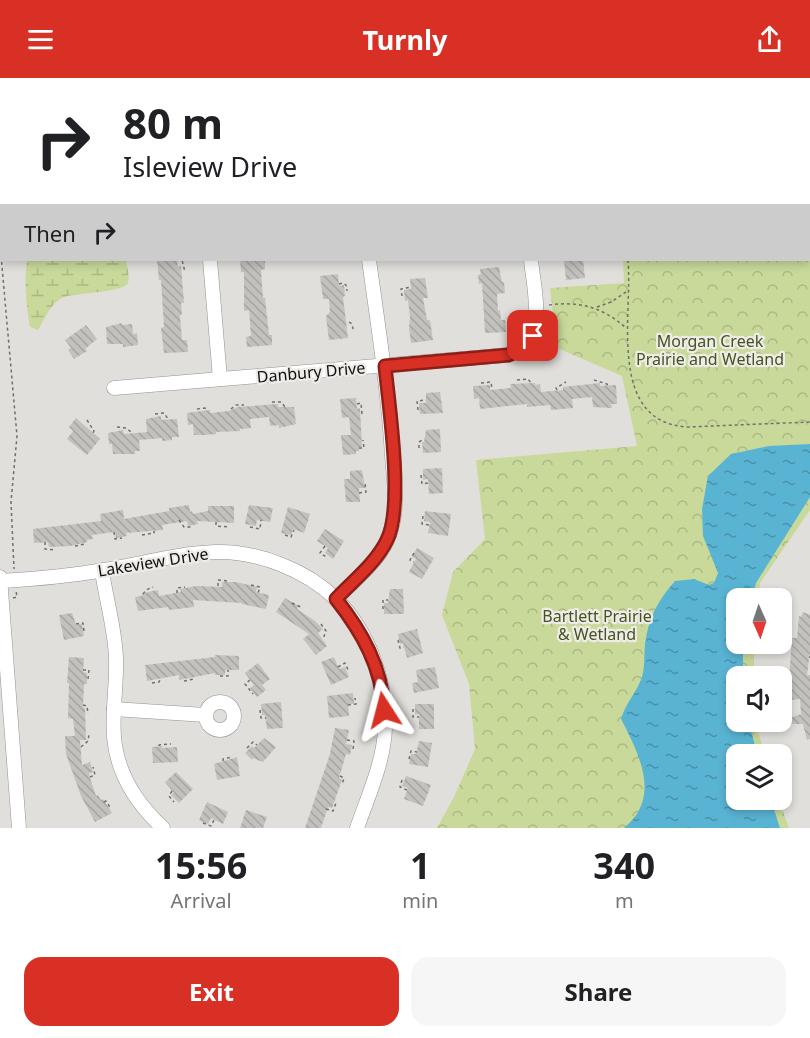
<!DOCTYPE html>
<style>
:root{--surface:#fff;--page:#f6f6f6;--text:#202124;--muted:#757577;--accent:#d93025}
body{margin:0;font-family:"Noto Sans",sans-serif;background:var(--page);color:var(--text);height:100vh;display:flex;flex-direction:column;font-size:22px;white-space:nowrap}
*{box-sizing:border-box;margin:0}
p{font-size:20px;color:var(--muted)}
.icon{flex:none;width:33px;height:33px;fill:none;stroke:currentColor;stroke-width:2;stroke-linecap:round;stroke-linejoin:round}
.map{position:relative;height:750px;overflow:hidden}
.side{display:flex;flex-direction:column;background:var(--surface);flex:1}
.side>*{flex:none}
.top-card{position:absolute;left:0px;top:0px;width:810px;height:183px;box-shadow:0 3px 9px #0003;background:#fff;color:var(--text);overflow:hidden}
.needle{width:39px;rotate:177deg}
.buttons{position:absolute;left:726px;top:510px;display:grid;gap:12px}
.buttons a{display:grid;place-items:center;width:66px;height:66px;border-radius:12px;background:var(--surface);box-shadow:0 3px 9px #0003;font-size:30px}
.pin{position:absolute;display:grid;place-items:center;width:51px;height:51px;color:#fff;margin:-26px;border-radius:12px;box-shadow:0 3px 9px #0006}
.me{position:absolute;width:66px;margin:-33px;rotate:351deg;stroke-linejoin:round;filter:drop-shadow(0 0 4px #0008)}
.turn{display:flex;align-items:center;gap:21px;height:126px;padding:0 24px;font-size:27px}
.turn .icon{width:78px;height:78px;stroke-width:2.5}
.turn b{display:block;font-size:42px;line-height:51px}
.then{display:flex;align-items:center;height:57px;padding:0 24px;background:#0003;gap:12px;font-size:22px}
.eta{display:flex;justify-content:space-evenly;align-items:center;height:102px;text-align:center}
.eta b{font-size:36px;font-weight:700;line-height:42px}
.cta{display:flex;gap:12px;margin-top:auto;padding:12px 24px}
.cta a{flex:1;height:69px;border-radius:18px;background:var(--accent);color:#fff;font-size:24px;font-weight:700;line-height:69px;text-align:center}
.cta a+a{background:var(--page);color:var(--text)}
header{display:flex;justify-content:space-between;align-items:center;height:78px;padding:0 24px;background:var(--accent);color:#fff;font-size:27px;font-weight:700}
.map>svg:first-child{display:block}
.wetland{fill:url(#wetland-marsh)}
.park{fill:url(#park-crowns)}
.water{fill:url(#water-ripples)}
.building{fill:url(#building-back-hatch)}
.lines{fill:none;stroke-linecap:round;stroke-linejoin:round}
.minor-casing{stroke:#959390;stroke-width:15}
.path{stroke:#716f6d;stroke-width:1.5;stroke-dasharray:3 3;stroke-linecap:butt}
.minor{stroke:#fff;stroke-width:14}
.route-casing{stroke:#8d1f18;stroke-width:15}
.route{stroke:#d93025;stroke-width:10}
.labels{text-anchor:middle;stroke-width:4.5;stroke-linejoin:round;paint-order:stroke}
.park-label{font-size:16px;fill:#47531e;stroke:#eeece9}
.street-label{font-size:16px;fill:#100f0e;stroke:#eeece9}
</style>
<header><svg class="icon" aria-label="menu" viewBox="0 0 24 24"><path d="M4 6h16M4 12h16M4 18h16"/></svg>Turnly<svg class="icon" aria-label="share" viewBox="0 0 24 24"><path d="M12 15V3M7 8l5-5 5 5M5 13v7h14v-7"/></svg></header>
<div class="map">
<svg width="810" height="750" viewBox="0 0 810 750">
<defs>
<pattern id="wetland-marsh" width="20" height="14" patternUnits="userSpaceOnUse" patternTransform="scale(1.5)"><rect width="20" height="14" fill="#c8d99a"/><path d="M1 5h8M5 5V1M11 12h8M15 12V8" fill="none" stroke="#abb984"/></pattern>
<pattern id="park-crowns" width="20" height="18" patternUnits="userSpaceOnUse" patternTransform="scale(1.5)"><rect width="20" height="18" fill="#c8d99a"/><path d="M2 6a3 3 0 1 1 6 0M12 15a3 3 0 1 1 6 0" fill="none" stroke="#abb984"/></pattern>
<pattern id="water-ripples" width="26" height="14" patternUnits="userSpaceOnUse" patternTransform="scale(1.5)"><rect width="26" height="14" fill="#59b4d4"/><path d="M2 4q2-2 4 0t4 0M15 11q2-2 4 0t4 0" fill="none" stroke="#4891aa"/></pattern>
<pattern id="building-back-hatch" width="6" height="6" patternUnits="userSpaceOnUse" patternTransform="scale(1.5)"><rect width="6" height="6" fill="#c3c1be"/><path d="M-1 5l2 2M0 0l6 6M5-1l2 2" fill="none" stroke="#a6a5a2"/></pattern>
</defs>
<rect width="100%" height="100%" fill="#e1dfdb"/>
<!-- wetland -->
<path class="wetland" d="M27,182H126C127,188 130,199 128,205C125,214 76,215 64,219C51,224 45,241 38,252L30,249C26,226 24,205 27,182Z"/>
<!-- park -->
<path class="park" d="M606,0H810V432L760,505L759,520H736V566H754V598H736V644H755L765,676H736V722H779L789,750H437L454,719L475,671L469,606L442,537L453,494L485,461L476,382L637,368L622,298L548,266L554,243L550,210L624,205L623,182H808V2Z"/>
<!-- water -->
<path class="water" d="M810,366V419L756,505L752,520H736V566H743V598H736V644H749L757,676H736V722H771L780,750H624C662,719 639,676 621,641C626,624 636,616 642,599C645,589 644,577 645,566C648,541 658,522 675,503L694,501L709,507L714,505L718,495L703,458L702,431L708,398L731,376L769,368Z"/>
<!-- building -->
<g class="building">
<path d="M157,182H177L178,189L181,188L184,225H181L182,236L180,238L182,262H187L188,274L164,275L161,250L164,249L161,202H159Z"/>
<path d="M240,182H265V191L261,192L263,220H265L269,257H272V267L247,269L246,259L251,258L249,232L244,233V194H241Z"/>
<path d="M564,182H583L585,200L566,202Z"/>
<path d="M499,189L502,204H504L505,215L497,216L498,233L500,232L501,242H505L506,254L485,255L482,205L479,206L478,197L481,196L480,191Z"/>
<path d="M338,196L339,208L344,207L345,218L343,219L348,260L329,262L326,238L330,234L329,221H323L320,198Z"/>
<path d="M425,200L428,220H423L427,242H430L433,262L411,265L409,250L410,239L408,222L405,223L404,212L411,211L410,201Z"/>
<path d="M122,245V247L132,246L133,256L137,255L138,267L123,269V266H107L106,249Z"/>
<path d="M86,247L97,261L85,271L87,273L74,281L68,272L71,270L65,262Z"/>
<path d="M535,305V307L540,306L541,314L563,312V309L600,305V308L616,307L617,326H611L612,330L593,329L592,319L572,321L573,330L551,332L550,327L527,329V326L480,331L479,320L474,321L473,308L490,307V312L511,310L510,306Z"/>
<path d="M440,314L443,335L420,336L419,325H426V315Z"/>
<path d="M356,320L357,331L360,330L362,369H359V373H356V376L343,377L341,357H351L349,339L342,340L340,321Z"/>
<path d="M278,326V329H294L296,346L279,350V347L270,348L269,339L250,341L251,350L240,351V353L216,354V356L204,357H194L193,346L188,347L187,335L210,332V335L229,333L238,329Z"/>
<path d="M161,338V342L177,341L179,359H172V362L162,363V360L139,362L140,373H135V376H113L112,366H109L108,355L123,352L124,356L147,354L146,341Z"/>
<path d="M76,340L100,361L87,377L67,361L73,353L69,349Z"/>
<path d="M440,351L441,374L423,375L422,364H424L426,352Z"/>
<path d="M442,390L443,415L429,416L428,401L423,402V391Z"/>
<path d="M362,392L365,410H359L360,424H346L344,401H350V393Z"/>
<path d="M189,427L190,434L192,433L193,436L208,433V428H234V445L197,443L198,446L188,448L187,443L162,447L163,452L126,455L127,458L121,459L116,460L115,454L92,457L93,461L87,462V464L70,468L49,469L48,464L34,465L33,451L101,443L100,436L123,432L124,441L169,433V430Z"/>
<path d="M249,427L273,430L270,444L257,442L256,448L245,446Z"/>
<path d="M288,429L310,436L304,455L293,451L291,457L281,455Z"/>
<path d="M425,433L451,436L448,458L428,455L430,444L424,443Z"/>
<path d="M325,451L344,463L333,481L325,475L328,470L317,463Z"/>
<path d="M417,470L434,480L422,501L409,494L416,481L412,479Z"/>
<path d="M222,504H236L257,509L256,514L269,517L266,531L242,526V525L193,522L194,529L169,532L168,529L138,533L135,519L142,518V516L148,514L158,512L159,518L181,514L180,511L196,508L222,509Z"/>
<path d="M390,511H403L404,536H384V525H388Z"/>
<path d="M285,520L298,528L297,531L315,543L323,551L318,555L327,568L316,577L303,561L309,556L276,534Z"/>
<path d="M803,534L810,537V574L807,597H810V661L807,662L803,646H786L785,642L801,636L800,621L791,622L789,602L792,560H797L799,538L801,539Z"/>
<path d="M72,535L76,547L82,546L84,558L64,562L59,537Z"/>
<path d="M417,551L423,575L407,580L403,565L400,566L398,556Z"/>
<path d="M215,577L239,578V592H225V597H215V595L179,602V597L147,603L145,587L215,579Z"/>
<path d="M69,579L84,580L83,594L87,595V606H84L83,630H85L86,662H80L82,687L90,684L93,694L89,695L90,700L96,718L98,717L101,722L103,721L112,735L95,744L81,718L66,676L65,658H75L73,641L68,640L69,605H67Z"/>
<path d="M334,579L339,591L345,589L349,599L331,607L321,584Z"/>
<path d="M258,585L270,601L262,607L266,612L257,619L250,610L254,607L245,595Z"/>
<path d="M435,589L439,610L414,615L412,605L418,604L416,592Z"/>
<path d="M353,615L354,626H348L349,638L329,640L327,618Z"/>
<path d="M281,624L283,650L267,651L265,637H262L261,626Z"/>
<path d="M415,626H434V651H419V636L415,637Z"/>
<path d="M335,650L349,652L346,666L352,667L350,677L346,676L339,700L342,702L332,730L328,729L321,750H305L330,676Z"/>
<path d="M264,660L276,669L263,684L253,680L252,682L245,675L252,668L254,670Z"/>
<path d="M419,663L432,665L428,689L409,686L411,676H416Z"/>
<path d="M162,668V670L177,669L178,684L153,685L152,669Z"/>
<path d="M237,679L240,698L217,702L214,686Z"/>
<path d="M176,694L193,711L179,725L171,717L174,715L165,704Z"/>
<path d="M406,698L431,707L423,728L404,721L408,710L402,708Z"/>
<path d="M207,724L228,734L223,746L211,740L208,746L199,742Z"/>
<path d="M246,732L267,739L263,750H240Z"/>
</g>
<g class="lines">
<defs>
<g id="minor">
<path d="M195,0V2"/>
<path d="M350,0V2"/>
<path d="M512,0L513,2"/>
<path d="M0,76H2"/>
<path d="M0,92H2"/>
<path d="M210,182L220,301"/>
<path d="M114,310L508,277C549,264 534,214 531,182"/>
<path d="M102,493C106,521 115,551 116,580C117,606 112,632 114,659C117,695 137,726 163,750"/>
<path d="M0,499L19,750"/>
<path d="M0,503C35,501 70,498 104,492C141,486 179,475 216,474C258,473 306,492 336,521C369,553 387,605 385,650C384,684 368,718 357,750"/>
<path d="M336,521C354,502 380,483 389,458C399,432 394,404 392,377C388,311 378,247 369,182"/>
<circle cx="220" cy="638" r="14"/>
<path d="M114,631L205,637"/>
</g>
</defs>
<!-- minor casing -->
<use href="#minor" class="minor-casing"/>
<!-- path -->
<g class="path">
<path d="M223,0H228"/>
<path d="M610,0L611,2"/>
<path d="M0,166L17,358L11,424L14,491"/>
<path d="M177,182H182L185,194"/>
<path d="M628,182C633,235 606,345 688,349L810,344"/>
<path d="M339,206L343,205L346,207L347,213"/>
<path d="M402,218L401,211L411,209"/>
<path d="M549,227C579,223 602,229 625,249"/>
<path d="M597,229L611,224L629,212"/>
<path d="M349,244L352,246L353,251"/>
<path d="M517,302L528,301L531,305"/>
<path d="M594,302L607,306L608,310"/>
<path d="M481,305L491,304L492,311"/>
<path d="M557,312L556,310L566,304"/>
<path d="M272,324H281L285,329"/>
<path d="M357,326L361,325L362,336"/>
<path d="M197,331L205,330V333"/>
<path d="M231,331L236,327H244"/>
<path d="M418,332L417,323L426,322"/>
<path d="M155,336L164,335L168,341"/>
<path d="M87,342L94,353L93,355"/>
<path d="M117,349L126,350L130,353V357"/>
<path d="M359,370H364L363,362"/>
<path d="M419,370V364L424,361"/>
<path d="M421,397L422,406L428,405"/>
<path d="M359,415L366,414L365,405"/>
<path d="M423,438L422,446L429,447"/>
<path d="M179,442L184,449H193"/>
<path d="M216,444V448L229,449"/>
<path d="M250,449L260,451L261,442"/>
<path d="M114,454L115,461L122,460"/>
<path d="M142,457L154,455V453"/>
<path d="M285,457L291,459L294,452"/>
<path d="M45,464V471L55,472"/>
<path d="M75,468L85,466L84,464"/>
<path d="M325,468L320,475L328,480"/>
<path d="M414,475L410,482L414,484"/>
<path d="M251,507L260,509L258,515"/>
<path d="M218,508V502L228,503"/>
<path d="M177,515V510L185,509"/>
<path d="M143,516L146,512L153,509"/>
<path d="M13,520L17,519L16,513"/>
<path d="M292,525L303,530"/>
<path d="M383,531V522H388"/>
<path d="M76,546L83,545L84,553"/>
<path d="M321,546L326,553L323,561"/>
<path d="M398,562L400,570L404,569"/>
<path d="M809,579H810"/>
<path d="M338,589L345,585L349,594"/>
<path d="M83,592H89L88,601"/>
<path d="M220,598H228V592"/>
<path d="M250,602L245,606L253,616"/>
<path d="M184,603L194,601V600"/>
<path d="M152,605L159,604L160,602"/>
<path d="M83,627L87,628L88,636"/>
<path d="M348,627L356,626L355,620"/>
<path d="M413,631V639H419"/>
<path d="M260,632L261,640H266"/>
<path d="M347,662L354,663L353,672"/>
<path d="M159,668V667L171,666"/>
<path d="M81,669L88,663L89,656"/>
<path d="M247,670L253,664L257,667"/>
<path d="M409,681L411,673L417,674"/>
<path d="M223,683V681L232,679"/>
<path d="M340,698L344,700L342,707"/>
<path d="M90,699L95,697L93,689"/>
<path d="M402,702L400,709L407,712"/>
<path d="M172,713L169,718L174,724"/>
<path d="M104,724L106,723L111,731"/>
<path d="M326,731L333,733L336,725"/>
<path d="M203,745L211,748L214,742"/>
</g>
<!-- minor -->
<use href="#minor" class="minor"/>
</g>
<g class="lines">
<defs>
<path id="route" d="M384,632C382,589 362,554 336,521C354,502 376,485 387,462C404,428 389,328 385,288L508,277L522,271L533,258"/>
</defs>
<!-- route casing -->
<use href="#route" class="route-casing"/>
<!-- route -->
<use href="#route" class="route"/>
</g>
<g class="labels">
<!-- park labels -->
<g class="park-label">
<text x="710" y="269">Morgan Creek<tspan x="710" dy="18">Prairie and Wetland</tspan></text>
<text x="597" y="544">Bartlett Prairie<tspan x="597" dy="18">&amp; Wetland</tspan></text>
</g>
<!-- street labels -->
<g class="street-label">
<text transform="translate(311 294) rotate(-5)" y="6">Danbury Drive</text>
<text transform="translate(153 484) rotate(-9)" y="6">Lakeview Drive</text>
</g>
</g>
</svg>
<div class="buttons">
<a><svg class="needle" viewBox="-14 -14 28 28"><path d="M0-13l5 13h-10z" fill="#e53935"/><path d="M0 13l5-13h-10z" fill="#757577"/></svg></a>
<a><svg class="icon" aria-label="sound" viewBox="0 0 24 24"><path d="M4 9h4l5-4v14l-5-4H4zM17 9q2 3 0 6"/></svg></a>
<a><svg class="icon" aria-label="layers" viewBox="0 0 24 24"><path d="M12 4l9 5-9 5-9-5zM3 14l9 5 9-5"/></svg></a>
</div>
<div class="pin" style="left:533px;top:258px;background:#d93025"><svg class="icon" aria-label="arrive" viewBox="0 0 24 24"><path d="M6 21V4h12l-3 4 3 4H6"/></svg></div>
<svg class="me" style="left:384px;top:632px" viewBox="-20 -20 40 40"><path d="M0-17L14 15 0 8-14 15z" fill="#d93025" stroke="#fff" stroke-width="4"/></svg>
<div class="top-card">
<div class="turn"><svg class="icon" aria-label="right" viewBox="0 0 24 24"><path d="M7 20v-9h11M14 6l5 5-5 5"/></svg><div><b>80 m</b>Isleview Drive</div></div>
<div class="then">Then<svg class="icon" aria-label="right" viewBox="0 0 24 24"><path d="M7 20v-9h11M14 6l5 5-5 5"/></svg></div>
</div>
</div>
<section class="side">
<div class="eta">
<div><b>15:56</b><p>Arrival</p></div>
<div><b>1</b><p>min</p></div>
<div><b>340</b><p>m</p></div>
</div>
<div class="cta"><a>Exit</a><a>Share</a></div>
</section>
